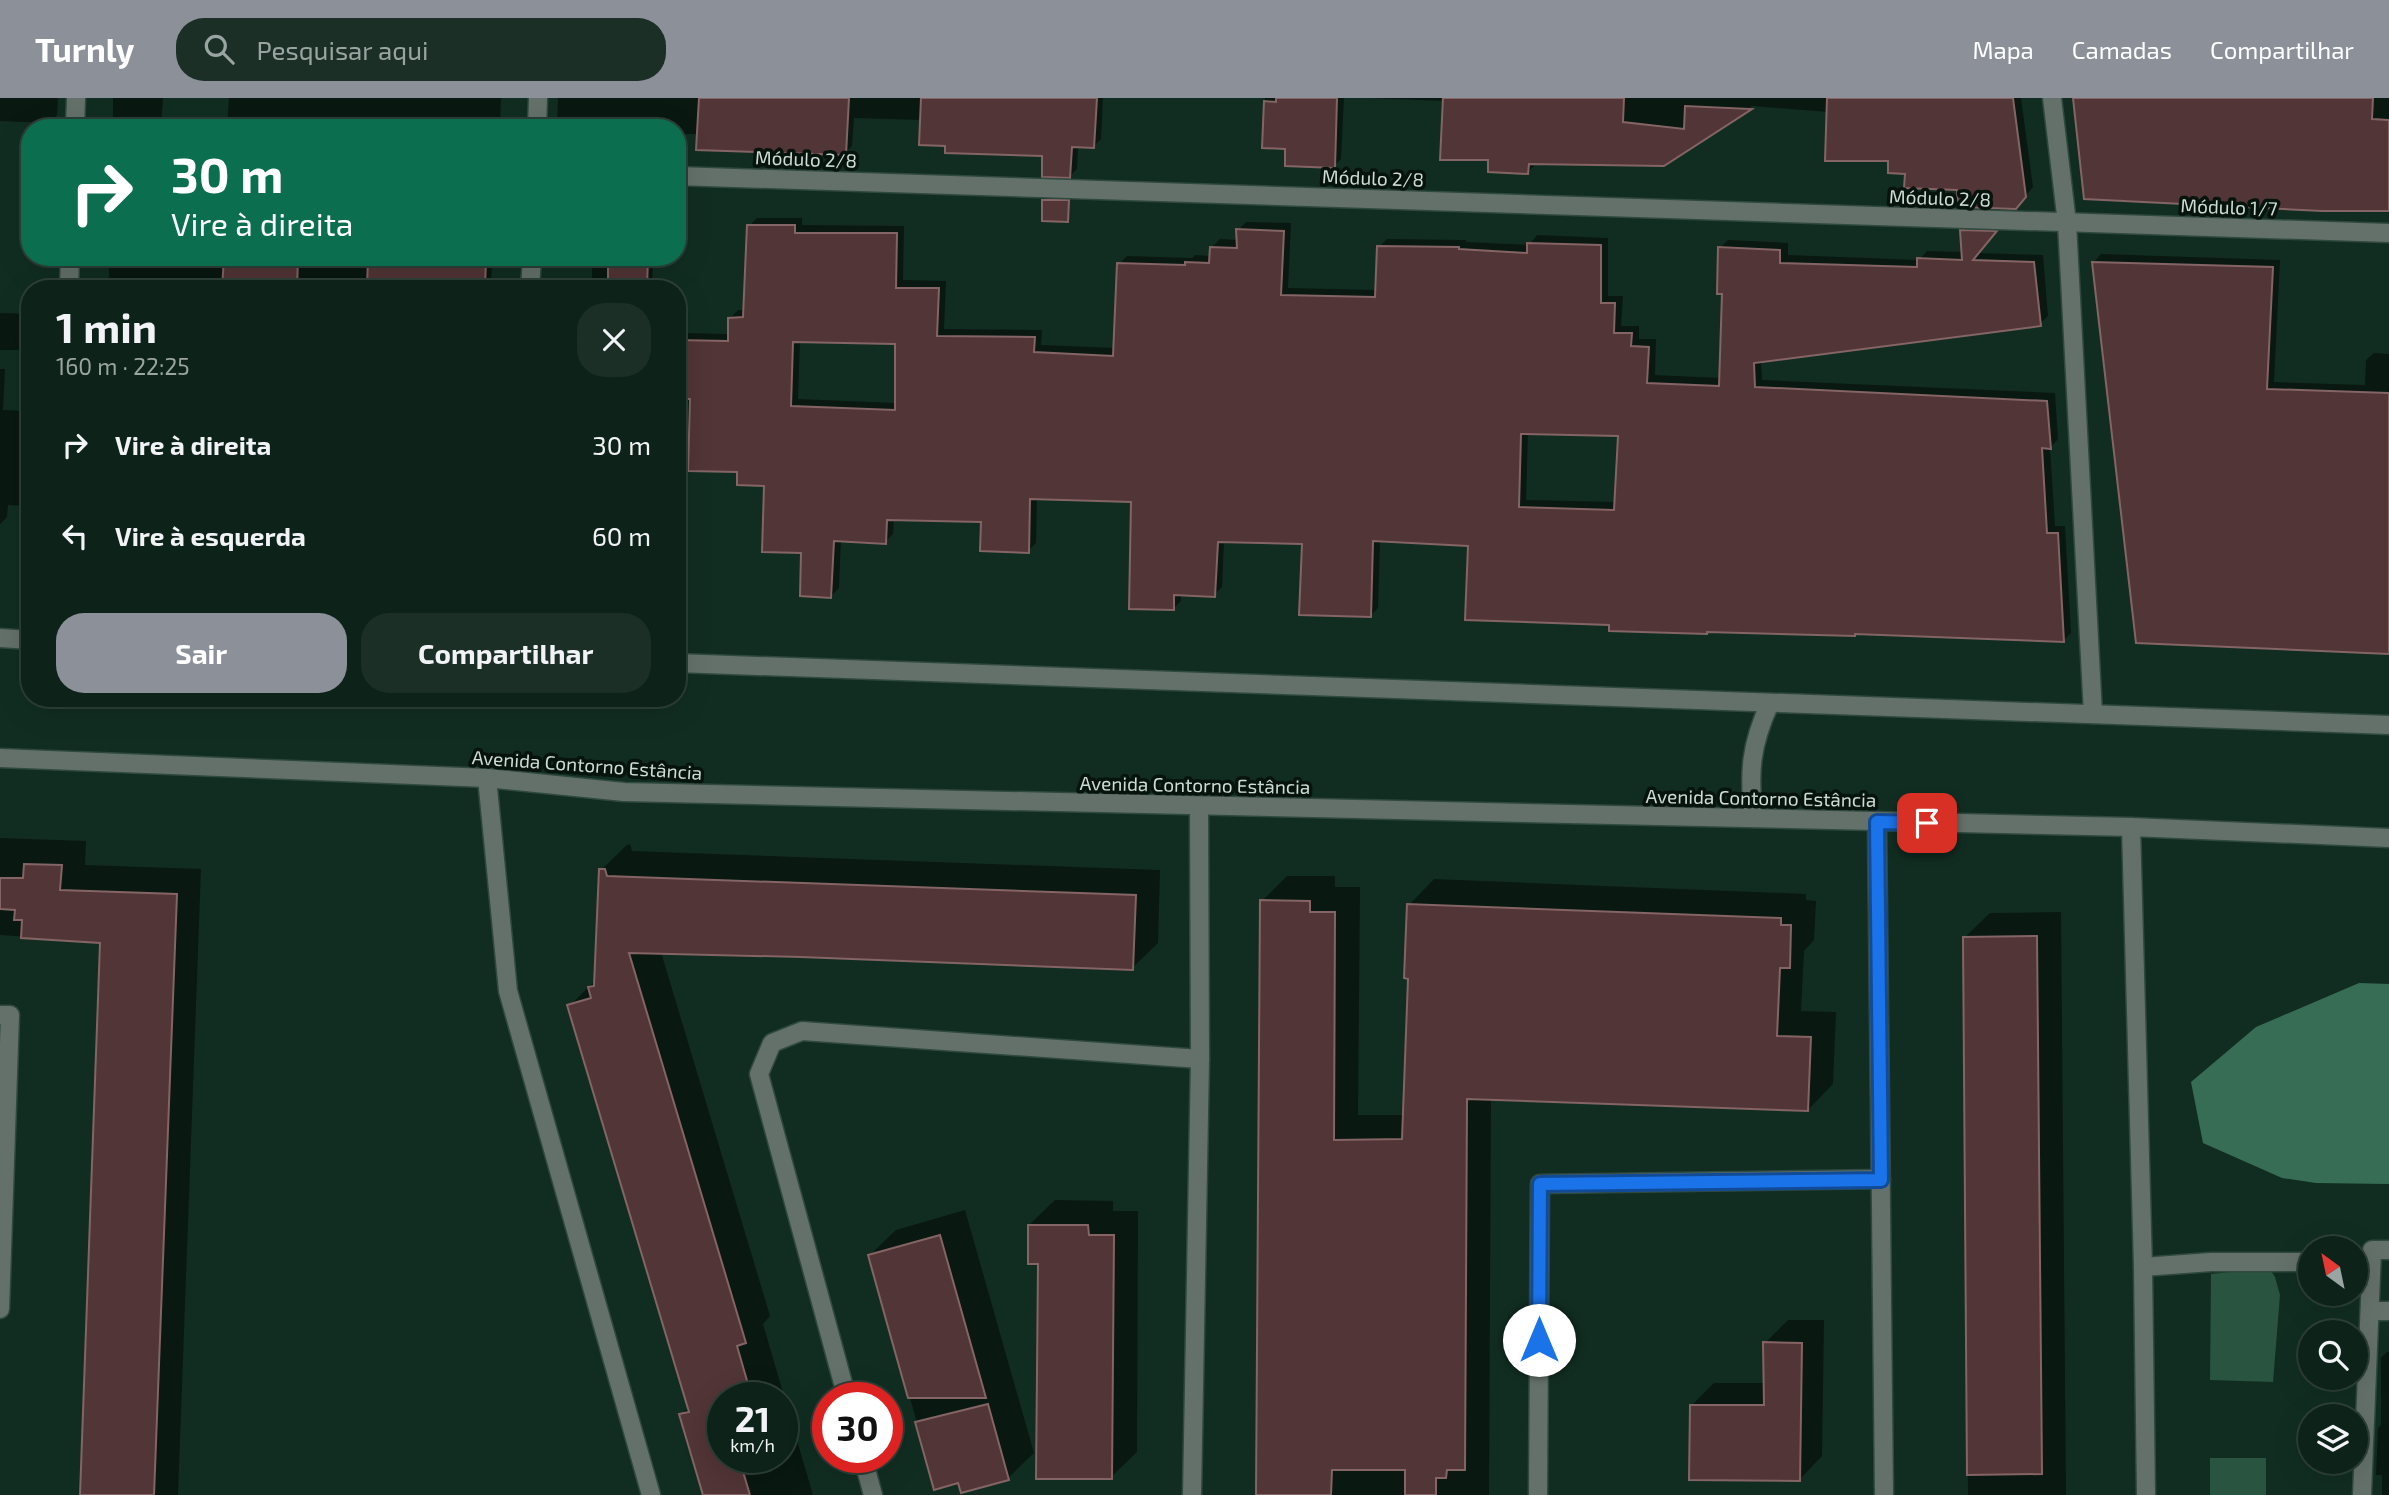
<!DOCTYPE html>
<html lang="pt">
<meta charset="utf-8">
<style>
:root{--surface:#0d2219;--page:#1b2f26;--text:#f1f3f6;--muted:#9aa4a2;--line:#2d3f38;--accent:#8c9099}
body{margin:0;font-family:"Exo 2",sans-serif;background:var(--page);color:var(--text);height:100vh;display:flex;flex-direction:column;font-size:26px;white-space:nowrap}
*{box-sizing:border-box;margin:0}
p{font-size:23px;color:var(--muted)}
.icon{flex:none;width:38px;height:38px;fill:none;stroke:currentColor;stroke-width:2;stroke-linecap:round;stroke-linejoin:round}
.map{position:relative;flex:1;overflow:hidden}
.panel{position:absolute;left:21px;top:182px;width:665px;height:427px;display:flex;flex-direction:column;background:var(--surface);border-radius:28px;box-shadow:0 7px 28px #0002,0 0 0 2px var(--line)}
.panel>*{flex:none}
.hud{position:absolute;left:21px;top:21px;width:665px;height:147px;border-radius:28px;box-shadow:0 7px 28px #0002,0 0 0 2px var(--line);background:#0b6e4f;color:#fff;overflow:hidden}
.needle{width:46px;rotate:327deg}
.controls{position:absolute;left:2298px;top:1138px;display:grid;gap:14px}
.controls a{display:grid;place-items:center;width:70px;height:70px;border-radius:50%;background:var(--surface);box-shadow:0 7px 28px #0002,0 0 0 2px var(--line);font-size:35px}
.speed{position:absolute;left:707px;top:1284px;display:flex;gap:14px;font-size:35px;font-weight:700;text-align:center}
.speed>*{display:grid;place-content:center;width:91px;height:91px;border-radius:50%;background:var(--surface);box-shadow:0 7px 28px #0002,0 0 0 2px var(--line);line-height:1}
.speed small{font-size:18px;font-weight:400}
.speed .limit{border:10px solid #d22;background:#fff;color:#111}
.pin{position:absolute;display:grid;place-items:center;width:60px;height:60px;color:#fff;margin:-30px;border-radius:14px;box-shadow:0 4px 10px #0006}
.me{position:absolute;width:77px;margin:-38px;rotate:0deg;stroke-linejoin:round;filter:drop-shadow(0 0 5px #0008)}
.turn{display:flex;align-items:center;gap:24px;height:147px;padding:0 35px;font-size:32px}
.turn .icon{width:91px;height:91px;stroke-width:2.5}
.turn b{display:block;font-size:49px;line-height:60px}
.round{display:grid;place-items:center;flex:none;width:74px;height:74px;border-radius:28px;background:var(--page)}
.headline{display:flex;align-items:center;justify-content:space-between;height:119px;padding:0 35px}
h1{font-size:42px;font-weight:700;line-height:52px}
.cta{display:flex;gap:14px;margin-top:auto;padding:14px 35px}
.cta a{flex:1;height:80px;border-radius:28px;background:var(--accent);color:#fff;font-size:28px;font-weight:700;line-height:80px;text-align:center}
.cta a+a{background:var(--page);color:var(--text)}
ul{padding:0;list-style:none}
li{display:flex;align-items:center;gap:21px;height:91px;padding:0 35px}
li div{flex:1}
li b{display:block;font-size:26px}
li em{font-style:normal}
header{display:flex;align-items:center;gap:42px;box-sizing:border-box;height:98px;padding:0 35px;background:var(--accent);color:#fff}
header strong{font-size:33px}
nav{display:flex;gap:38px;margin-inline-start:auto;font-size:24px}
.search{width:490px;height:63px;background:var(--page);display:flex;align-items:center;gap:18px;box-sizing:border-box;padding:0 24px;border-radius:28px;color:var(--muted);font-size:26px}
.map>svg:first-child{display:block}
.green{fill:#285440}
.forest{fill:#376d55}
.shadow{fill:#0007;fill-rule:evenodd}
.building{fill:#523536;stroke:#846464;stroke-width:2;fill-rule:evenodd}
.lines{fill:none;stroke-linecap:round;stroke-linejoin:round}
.minor-casing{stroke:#2f493e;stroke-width:21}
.minor{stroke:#64716a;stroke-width:18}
.route-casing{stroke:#114b97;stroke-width:18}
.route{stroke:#1a73e8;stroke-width:12}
.labels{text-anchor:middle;stroke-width:7;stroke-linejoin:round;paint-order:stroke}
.street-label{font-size:19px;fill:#cdddd5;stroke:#07130d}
</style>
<header>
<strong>Turnly</strong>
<div class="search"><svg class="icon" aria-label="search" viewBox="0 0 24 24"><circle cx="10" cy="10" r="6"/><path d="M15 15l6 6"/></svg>Pesquisar aqui</div>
<nav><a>Mapa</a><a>Camadas</a><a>Compartilhar</a></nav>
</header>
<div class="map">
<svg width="2389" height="1397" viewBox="0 0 2389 1397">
<rect width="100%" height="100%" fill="#112d21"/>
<!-- green -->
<g class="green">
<path d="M2269,1170L2275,1179L2280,1197L2273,1284L2210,1282L2211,1176Z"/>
<rect x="2210" y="1360" width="56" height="37"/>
</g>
<!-- forest -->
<path class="forest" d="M2359,885L2389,886V1086L2316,1085L2282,1080L2203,1045L2191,984L2256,929Z"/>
<!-- shadow -->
<g class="shadow">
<path d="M0,0H58L57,17L49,25L0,23Z"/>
<path d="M113,0H163L161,30H113Z"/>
<path d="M229,0H501L500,30H227Z"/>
<path d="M558,0H1103L1101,41L1094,48H1078L1077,71L1070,78L1044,56L947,46L922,22L854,20L852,48L845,55L699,36H677V30H557Z"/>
<path d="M1265,0H1344L1341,61L1334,68L1287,49L1264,48Z"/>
<path d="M1370,0H2021L2033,89L2022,102L1959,91L1907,74L1828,14L1752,8L1664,67L1535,64V67L1528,74L1490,61L1445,3Z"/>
<path d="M2075,0H2389V111Z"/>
<path d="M757,120H802V127L904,128L903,182L946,183L944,231L1042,232L1041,247L1115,250L1119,166L1127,158L1192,160L1195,157L1211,158L1212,149L1220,141L1238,142V132L1246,124L1291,125L1288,190L1377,192L1379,149L1387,141L1466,142V144L1529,147L1537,137L1608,140V198H1623L1621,228H1639V241H1656L1655,277L1721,280L1724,195L1720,150L1728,142L1788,145V157L1919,162L1927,153L1963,154L1962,133L1970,125L2002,126L1979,155L2043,157L2048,218L2040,226L1761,262L1762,282L2055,295L2058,341L2050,350L2055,428H2065L2071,535L2063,543L1856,534L1709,533L1707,535L1611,525L1470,446L1380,442L1378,510L1370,518L1304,444L1224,442L1222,489L1214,497L1181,496V503L1173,511L1133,402L1037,399L1036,445L1028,453L982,422L894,420L893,436L885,444L841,441L839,490L831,498L803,453L766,386L739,373L690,356L677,355V235L730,236V220L738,212H745L749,128ZM800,243L896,244V305L798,301ZM1528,334L1619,336L1616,404L1526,402Z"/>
<path d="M2101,156L2280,162L2274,284L2365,287L2366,262L2374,255L2389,256V554L2094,164Z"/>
<path d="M109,159H492L491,191H109Z"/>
<path d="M592,159H653L652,191H610V186H592Z"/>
<path d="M0,215L30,216V252H0Z"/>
<path d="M0,271H5L3,312L30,313V408L8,407L7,419L0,426Z"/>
<path d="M0,740L86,743L85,767L201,771L178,1397H82L102,844L0,837Z"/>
<path d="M630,746L632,753L1160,772L1158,845L1132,870L661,854L770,1218L763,1226L813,1397H704L681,1317L689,1309L569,908L596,882L601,772L627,747ZM723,1300H782V1360H723Z"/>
<path d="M1287,778H1335V789H1360L1358,1017H1405L1410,879L1409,807L1434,781L1806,796V802L1816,803L1814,842L1804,853L1801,913L1836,914L1833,986L1808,1012L1491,1000L1489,1397H1259L1262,803Z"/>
<path d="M2061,814L2066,1397H1968L1964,840L1990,815Z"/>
<path d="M1055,1102L1113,1103V1113H1138L1137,1354L1111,1379L1029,1127Z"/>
<path d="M965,1112L1034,1355L1008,1380L959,1383L935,1389L870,1157L896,1132Z"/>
<path d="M1788,1222H1824L1822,1358L1800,1381L1691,1308L1714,1285H1765V1245Z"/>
<path d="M2387,1254H2389V1397H2382V1377H2376L2378,1330L2381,1327V1260Z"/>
</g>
<!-- building -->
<g class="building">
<path d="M699,0H849L846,57L696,52Z"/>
<path d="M921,0H1097L1094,50L1072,49L1070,80L1042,79V58L945,55V48L919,47Z"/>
<path d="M1276,0H1337L1335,70L1285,68V51L1262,50L1264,3L1276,4Z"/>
<path d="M1443,0H1624L1623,24L1684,31L1685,8L1752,11L1664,68L1529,66L1528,76L1488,74V62H1440Z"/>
<path d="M1827,0H2013L2026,99L2016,111L1958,109L1957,92L1904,90L1905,76L1888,75V63H1825Z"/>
<path d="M2073,0H2373L2372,21L2389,22V113H2322L2084,101Z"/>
<path d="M1042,102H1069L1068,124L1042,123Z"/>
<path d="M747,127H795V135H897L896,190H939L937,238L1035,239L1034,254L1113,258L1117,165L1185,167V164L1209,165L1210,149L1237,150L1236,131L1284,133L1281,197L1375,199L1377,148L1459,149V151L1527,155V145L1601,147V205H1615L1614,235H1632L1631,248L1649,249L1647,285L1719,288L1722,196H1717L1718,149L1780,152V165L1917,169V160L1962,162L1960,132L1997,133L1973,162L2034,164L2041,228L1754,265L1755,289L2047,303L2051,351L2042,350L2047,435H2058L2064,544L1855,536V538L1707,534V536L1609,533V527L1465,522L1468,448L1373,443L1371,519L1299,517L1302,446L1218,444L1215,499L1174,497V512L1129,511L1131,404L1030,401L1029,455L980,453L981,424L887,422L886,446L834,443L831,500L800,498L801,455L762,454L764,388L737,387V374L688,373L690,301H677V242L728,243V220L743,219ZM793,244L895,246V312L791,308ZM1521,336L1618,338L1614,412L1519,409Z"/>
<path d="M224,159H298L297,191H222Z"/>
<path d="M368,159L486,160L485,191H367Z"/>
<path d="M608,159H648L647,191H608Z"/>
<path d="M2092,164L2273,169L2267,291L2389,295V556L2136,545Z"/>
<path d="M24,766L62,767L60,792L177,796L154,1397H80L100,845L21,840L22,822H14L15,812L0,811V780H23Z"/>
<path d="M599,771H605L607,778L1136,797L1133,872L801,859L629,855L746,1245L737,1248L752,1300H721L723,1360H739L750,1397H703L679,1316L689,1314L567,907L591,900L588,889L594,888Z"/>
<path d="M1260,802L1310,803V814H1335L1334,1042L1402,1041L1408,881L1404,880L1407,806L1781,820V827H1791L1790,870H1780L1777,938L1811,939L1808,1013L1467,1001L1465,1372H1447L1446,1380H1436V1397H1405V1372H1332L1331,1397H1256Z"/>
<path d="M2037,838L2042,1376L1967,1377L1963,839Z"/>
<path d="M1028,1127H1088L1089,1137H1114L1112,1381H1036L1038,1166H1028Z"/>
<path d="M940,1137L986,1300H908L888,1229L868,1157Z"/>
<path d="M1763,1244L1802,1245L1800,1383L1689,1382L1690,1307H1764Z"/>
<path d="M988,1306L1009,1382L961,1395L958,1385L934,1392L915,1324Z"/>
</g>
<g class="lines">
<defs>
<g id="minor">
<path d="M2052,0L2067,125L2093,616"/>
<path d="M75,30L76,0"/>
<path d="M537,30L538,0"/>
<path d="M677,78L2389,135"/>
<path d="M69,191L70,159"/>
<path d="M530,191L532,159"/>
<path d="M0,540L30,542"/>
<path d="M677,565L2389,627"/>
<path d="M0,660L487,680L624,694L2131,729L2389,740"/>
<path d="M487,680L508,893L651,1397"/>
<path d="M1754,720C1748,675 1751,646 1770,605"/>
<path d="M1877,724L1884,1397"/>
<path d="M2131,729L2143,1169L2146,1397"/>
<path d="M0,917H10L0,1211"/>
<path d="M2143,1169L2211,1164H2310"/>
<path d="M2370,1213H2389"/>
<path d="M847,1300L759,976L772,945L802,933L1200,961"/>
<path d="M863,1360L873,1397"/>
<path d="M1192,1397L1200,961L1199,708"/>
<path d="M1538,1397L1540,1086L1881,1081"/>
<path d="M2362,1397L2372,1152H2389"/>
</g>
</defs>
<!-- minor casing -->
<use href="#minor" class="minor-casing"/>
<!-- minor -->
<use href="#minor" class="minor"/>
</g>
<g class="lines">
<defs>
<path id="route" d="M1539,1242L1540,1086L1881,1082L1877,724L1927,725"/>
</defs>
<!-- route casing -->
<use href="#route" class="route-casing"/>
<!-- route -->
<use href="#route" class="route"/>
</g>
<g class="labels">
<!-- street labels -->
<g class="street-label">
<text transform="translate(806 61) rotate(2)" y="7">Módulo 2/8</text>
<text transform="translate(1373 80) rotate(2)" y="7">Módulo 2/8</text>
<text transform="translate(1940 100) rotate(2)" y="7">Módulo 2/8</text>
<text transform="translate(2229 109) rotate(2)" y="7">Módulo 1/7</text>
<text transform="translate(587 667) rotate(4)" y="7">Avenida Contorno Estância</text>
<text transform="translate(1195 687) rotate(1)" y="7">Avenida Contorno Estância</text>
<text transform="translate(1761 700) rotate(1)" y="7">Avenida Contorno Estância</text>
</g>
</g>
</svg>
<div class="controls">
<a><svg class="needle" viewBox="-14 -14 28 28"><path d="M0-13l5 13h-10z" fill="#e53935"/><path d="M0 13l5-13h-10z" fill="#9aa4a2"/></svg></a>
<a><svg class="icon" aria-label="search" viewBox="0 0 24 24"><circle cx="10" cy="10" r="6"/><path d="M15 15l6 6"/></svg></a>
<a><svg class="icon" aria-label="layers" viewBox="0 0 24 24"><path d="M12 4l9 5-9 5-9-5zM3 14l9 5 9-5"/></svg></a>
</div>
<div class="speed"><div>21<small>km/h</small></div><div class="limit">30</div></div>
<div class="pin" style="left:1927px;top:725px;background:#d93025"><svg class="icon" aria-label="arrive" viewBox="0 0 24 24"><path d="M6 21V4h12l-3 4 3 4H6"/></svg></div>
<svg class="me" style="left:1539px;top:1242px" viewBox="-20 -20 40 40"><circle r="19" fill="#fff"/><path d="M0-13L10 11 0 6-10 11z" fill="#1a73e8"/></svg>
<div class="hud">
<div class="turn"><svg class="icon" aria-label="right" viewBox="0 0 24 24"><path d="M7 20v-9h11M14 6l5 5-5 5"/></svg><div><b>30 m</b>Vire à direita</div></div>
</div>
<section class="panel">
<div class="headline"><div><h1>1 min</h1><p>160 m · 22:25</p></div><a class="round"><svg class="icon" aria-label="close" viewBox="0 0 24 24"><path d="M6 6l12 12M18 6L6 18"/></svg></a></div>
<ul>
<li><svg class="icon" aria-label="right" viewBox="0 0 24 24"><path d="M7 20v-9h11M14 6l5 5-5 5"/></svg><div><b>Vire à direita</b></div><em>30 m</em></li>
<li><svg class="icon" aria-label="left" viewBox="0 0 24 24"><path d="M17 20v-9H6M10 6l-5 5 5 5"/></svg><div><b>Vire à esquerda</b></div><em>60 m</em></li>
</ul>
<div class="cta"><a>Sair</a><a>Compartilhar</a></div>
</section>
</div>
